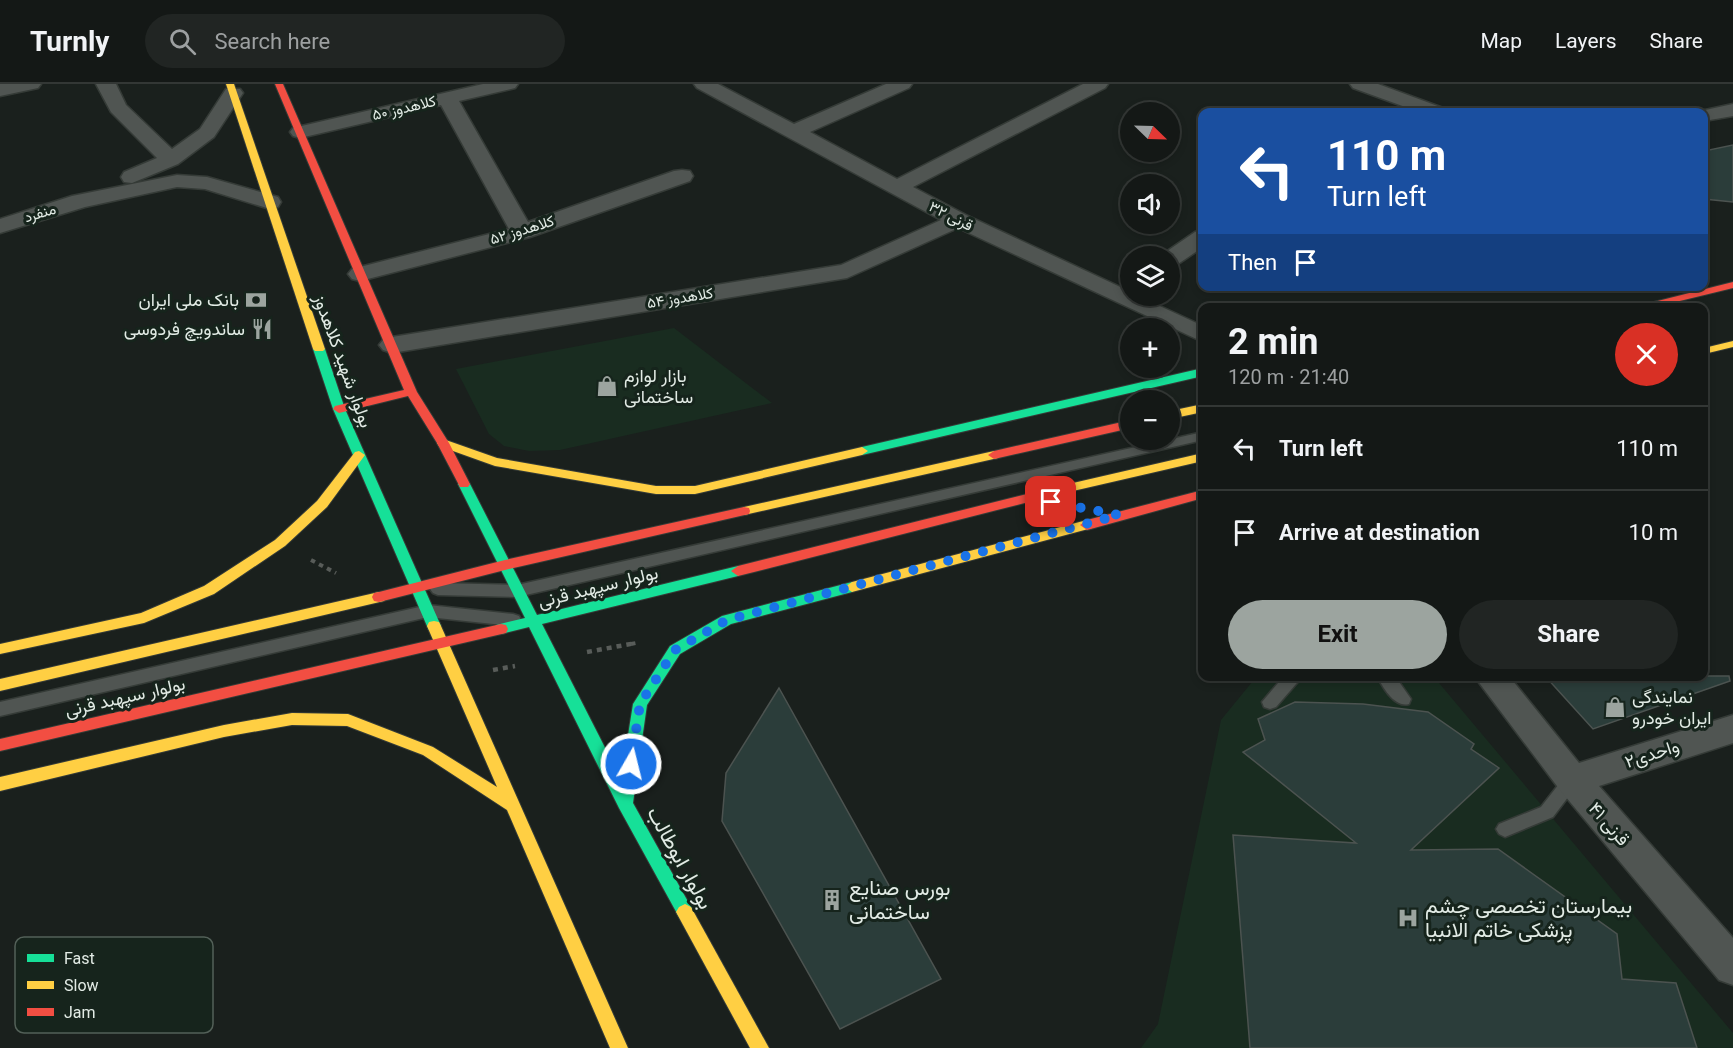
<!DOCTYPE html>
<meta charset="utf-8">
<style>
:root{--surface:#141816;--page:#212523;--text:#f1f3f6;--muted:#9da0a1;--line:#333735;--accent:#9ca49f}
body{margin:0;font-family:Roboto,Vazirmatn,sans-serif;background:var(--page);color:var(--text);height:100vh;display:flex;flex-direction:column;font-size:22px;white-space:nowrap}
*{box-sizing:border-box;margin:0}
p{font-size:20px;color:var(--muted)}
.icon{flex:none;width:33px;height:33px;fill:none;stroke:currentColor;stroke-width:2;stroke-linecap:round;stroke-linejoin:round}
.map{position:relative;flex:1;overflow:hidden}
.panel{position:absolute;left:1198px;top:219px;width:510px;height:378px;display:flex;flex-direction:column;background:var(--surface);border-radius:12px;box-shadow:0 3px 9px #0003,0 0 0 2px var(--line)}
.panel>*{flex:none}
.hud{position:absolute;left:1198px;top:24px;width:510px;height:183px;border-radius:12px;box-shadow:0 3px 9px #0003,0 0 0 2px var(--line);background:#1a4fa0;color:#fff;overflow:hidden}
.needle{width:39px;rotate:113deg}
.buttons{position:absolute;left:1120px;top:18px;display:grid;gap:12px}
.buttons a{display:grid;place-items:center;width:60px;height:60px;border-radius:50%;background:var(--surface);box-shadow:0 3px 9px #0003,0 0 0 2px var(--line);font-size:30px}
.pin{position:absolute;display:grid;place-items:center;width:51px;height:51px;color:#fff;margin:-26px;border-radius:12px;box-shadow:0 3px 9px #0006}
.me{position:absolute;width:66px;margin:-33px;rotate:8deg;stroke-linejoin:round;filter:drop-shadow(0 0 4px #0008)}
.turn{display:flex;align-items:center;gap:21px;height:126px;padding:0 30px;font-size:27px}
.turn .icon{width:78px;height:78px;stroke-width:2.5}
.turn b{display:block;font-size:42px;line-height:51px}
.then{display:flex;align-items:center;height:57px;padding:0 30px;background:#0003;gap:12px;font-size:22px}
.round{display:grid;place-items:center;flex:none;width:63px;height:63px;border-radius:32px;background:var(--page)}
.summary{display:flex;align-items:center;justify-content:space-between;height:102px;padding:0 30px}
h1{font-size:36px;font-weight:700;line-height:45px}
.action{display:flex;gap:12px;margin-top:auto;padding:12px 30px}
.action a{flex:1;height:69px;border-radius:36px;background:var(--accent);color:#111;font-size:24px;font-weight:700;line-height:69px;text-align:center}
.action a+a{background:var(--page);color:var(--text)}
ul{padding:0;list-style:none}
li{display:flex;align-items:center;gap:18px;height:84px;padding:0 30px;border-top:2px solid var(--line)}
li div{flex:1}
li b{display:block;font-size:22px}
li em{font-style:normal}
header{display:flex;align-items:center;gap:36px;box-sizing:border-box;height:84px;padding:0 30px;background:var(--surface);border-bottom:2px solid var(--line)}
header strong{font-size:28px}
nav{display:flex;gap:33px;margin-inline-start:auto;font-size:21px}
.search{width:420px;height:54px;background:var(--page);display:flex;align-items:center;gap:15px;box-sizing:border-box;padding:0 21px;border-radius:33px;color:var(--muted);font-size:22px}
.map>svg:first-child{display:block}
.built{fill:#192c20}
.building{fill:#2b3d3a;stroke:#4c5350;stroke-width:1.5}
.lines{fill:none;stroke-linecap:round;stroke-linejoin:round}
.lane-casing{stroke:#353b37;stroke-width:3}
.street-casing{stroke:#353b37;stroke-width:3}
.fast-casing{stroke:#353b37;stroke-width:2}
.slow-casing{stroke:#353b37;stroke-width:2}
.jam-casing{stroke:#353b37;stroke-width:2}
.path-far1{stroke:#585c59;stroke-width:4;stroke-dasharray:4.5 4.5;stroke-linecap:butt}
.path{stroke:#585c59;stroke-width:4.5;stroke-dasharray:5 5;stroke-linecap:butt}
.lane{fill:#505552;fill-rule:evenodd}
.street{fill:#505552;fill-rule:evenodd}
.fast{fill:#16e098;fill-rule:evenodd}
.slow{fill:#ffcf43;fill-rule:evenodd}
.jam{fill:#f24e42;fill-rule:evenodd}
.route{stroke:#1a73e8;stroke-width:10;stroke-dasharray:0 18}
.labels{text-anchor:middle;stroke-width:6;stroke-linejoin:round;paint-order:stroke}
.far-street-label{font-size:15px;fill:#e2ebe5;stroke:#16241c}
.poi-label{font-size:18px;fill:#e2ebe5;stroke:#16241c;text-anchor:end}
.street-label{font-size:18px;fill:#e2ebe5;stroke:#16241c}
.near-street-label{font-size:21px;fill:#e2ebe5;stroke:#16241c}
.near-poi-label{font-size:21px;fill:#e2ebe5;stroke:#16241c;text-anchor:start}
.key{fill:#16241c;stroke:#536058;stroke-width:1.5}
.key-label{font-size:16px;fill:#e2ebe5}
</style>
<header>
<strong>Turnly</strong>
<div class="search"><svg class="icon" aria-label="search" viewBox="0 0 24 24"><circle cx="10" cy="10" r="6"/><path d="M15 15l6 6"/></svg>Search here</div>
<nav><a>Map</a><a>Layers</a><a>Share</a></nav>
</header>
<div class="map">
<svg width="1733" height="964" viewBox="0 0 1733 964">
<rect width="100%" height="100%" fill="#1a201d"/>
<!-- built -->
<g class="built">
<path d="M674,244L772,319L560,366L529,367L504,362L489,350L456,285Z"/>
<path d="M1257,592L1434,593L1733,949V964H1141L1158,940L1221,636Z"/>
</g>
<!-- building -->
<g class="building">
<path d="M1733,61V118L1704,115V67Z"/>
<path d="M1545,592H1729L1730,597L1593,645Z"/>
<path d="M779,604L941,895L840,945L722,737L726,689Z"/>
<path d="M1295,618L1363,620L1428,628L1474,660L1471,665L1499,684L1411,766L1498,765L1617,850L1622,895L1676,899L1697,964H1250L1233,751L1356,759L1243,668L1265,656L1258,635Z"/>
</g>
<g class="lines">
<defs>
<g id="lane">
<path d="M1203,348V356L517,513L438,511L433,509L430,505L433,501L438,499L517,501Z"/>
<path d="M428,521L513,530L519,532L521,536L519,540L513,542L428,533L0,632V618Z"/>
<path d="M1284,592H1303L1276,623L1270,625L1264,623L1262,618Z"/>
<path d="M1377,592H1395L1411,615L1409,620C1395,624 1383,604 1377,592Z"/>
<path d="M1572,689L1578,691L1581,696L1553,733L1505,753L1499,750L1496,745L1499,740L1541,723L1566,691Z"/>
</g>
<g id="street">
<path d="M0,0H41L38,4L0,12Z"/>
<path d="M96,0H116L126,21L172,65L200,45L226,5H240L243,9L214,53L178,80L132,99L124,98L121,93L124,88L157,74L111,28Z"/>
<path d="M483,0H518L515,4L459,17L528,138L674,87L682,86L690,87L693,92L690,97L530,153L360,197L352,195L348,190L352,185L509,145L441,21L300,54L293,52L290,48L293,44Z"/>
<path d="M694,0H718L794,40L886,0H912L909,4L810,48L897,95L1083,0H1108L1105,4L913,103L966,131L1131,208V212H1138L1203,242V258L958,144L847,194L392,269L383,266L379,261L383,256L392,253L841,181L941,136L697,4Z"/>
<path d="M1350,0H1378L1443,24L1446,28H1419L1353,4Z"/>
<path d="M1733,20V32L1704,37V28H1696Z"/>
<path d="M177,91L207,93L278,113L281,118L278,123L270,125L205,105L177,103L85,123L0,149V135L72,112Z"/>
<path d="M1203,146V163L1178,180L1170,182V172H1160L1195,148Z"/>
<path d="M1474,592H1509L1579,679L1733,631V659L1599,702L1733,854V901L1719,896L1560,706Z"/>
</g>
<g id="fast">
<path d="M319,262L325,265L345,325L441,542L439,546H429L427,542L333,325L313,265Z"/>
<path d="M1203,284V292L862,371L856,367L862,363Z"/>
<path d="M464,396L470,400L537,531L738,482L745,487L738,492L542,540L621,695L633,620L670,562L722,532L852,498L859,503L852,508L731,540L680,570L647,621L633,719L691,823L694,828L691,833L685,836L679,833L619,724L529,543L501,550L496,549L494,545L496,541L525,534L458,400Z"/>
</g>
<g id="slow">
<path d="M226,0H234L325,265L323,267H315L313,265Z"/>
<path d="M1733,257V263L1704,270V264Z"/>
<path d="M1203,320V328L1170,335V327Z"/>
<path d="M443,355L497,374L656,402H695L862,363L868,367L862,371L695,410H656L495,382L439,362L437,359Z"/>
<path d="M359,367L365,371L327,423L285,462L214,510L144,539L0,570V560L141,529L204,502L275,456L317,417L355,368Z"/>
<path d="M994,367L998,368L1000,371L998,374L744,431L738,427L744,423Z"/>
<path d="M1203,369V377L1047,413L1041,409L1047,405Z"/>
<path d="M1087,436L1094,441L1092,444L852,508L845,503L852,498Z"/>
<path d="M379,508L384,509L386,513L384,517L0,607V595Z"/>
<path d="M434,537L439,538L441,542L628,964H610L507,726L423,671L347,642L292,641L224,653L0,707V693L224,641L292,629L348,630L433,663L497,703L427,542L429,538Z"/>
<path d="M685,820L691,823L769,964H750L676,828L679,823Z"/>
</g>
<g id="jam">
<path d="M275,0H283L417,308L449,359L470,400L468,403H460L437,359L408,312L339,329L333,325L335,322L404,306Z"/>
<path d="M1733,198V204L1651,224H1630Z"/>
<path d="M1131,336V344L994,375L988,371L994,367Z"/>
<path d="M1047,405L1053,409L1052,412L738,492L731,487L738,482Z"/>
<path d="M1203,406V414L1087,446L1080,441L1087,436Z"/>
<path d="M744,423L749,424L750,427L749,430L505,486L379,518L374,517L372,513L374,509L379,508L505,476Z"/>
<path d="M501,540L506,541L508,545L506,549L0,667V655Z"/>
</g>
</defs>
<!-- lane casing -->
<use href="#lane" class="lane-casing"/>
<!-- street casing -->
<use href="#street" class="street-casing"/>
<!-- fast casing -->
<use href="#fast" class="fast-casing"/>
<!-- slow casing -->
<use href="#slow" class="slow-casing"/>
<!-- jam casing -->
<use href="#jam" class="jam-casing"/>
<!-- path-far1 -->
<g class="path-far1">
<path d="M311,476L336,489"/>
<path d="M631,560L636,559"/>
</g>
<!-- path -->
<g class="path">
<path d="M587,568L636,559"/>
<path d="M493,586L515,582"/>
</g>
<!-- lane -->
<use href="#lane" class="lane"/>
<!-- street -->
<use href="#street" class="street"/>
<!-- fast -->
<use href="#fast" class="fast"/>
<!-- slow -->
<use href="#slow" class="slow"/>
<!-- jam -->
<use href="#jam" class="jam"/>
</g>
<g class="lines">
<!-- route -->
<path class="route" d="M631,680L640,620L675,566L727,536L1119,431L1051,418"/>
</g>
<!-- icons -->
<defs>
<symbol id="bank-bare" viewBox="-9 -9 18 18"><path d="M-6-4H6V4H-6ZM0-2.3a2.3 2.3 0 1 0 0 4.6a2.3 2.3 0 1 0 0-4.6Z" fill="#9ca49f" stroke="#16241c" stroke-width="2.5" paint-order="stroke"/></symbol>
<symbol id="restaurant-bare" viewBox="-9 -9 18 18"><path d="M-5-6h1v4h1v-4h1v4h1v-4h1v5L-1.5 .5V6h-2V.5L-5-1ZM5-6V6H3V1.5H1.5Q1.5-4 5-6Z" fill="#9ca49f" stroke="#16241c" stroke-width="2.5" paint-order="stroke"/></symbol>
<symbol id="shop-bare" viewBox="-9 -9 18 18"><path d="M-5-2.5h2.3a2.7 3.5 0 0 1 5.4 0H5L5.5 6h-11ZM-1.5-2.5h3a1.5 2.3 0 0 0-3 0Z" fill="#9ca49f" stroke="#16241c" stroke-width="2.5" paint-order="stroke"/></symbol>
<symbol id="building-bare" viewBox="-9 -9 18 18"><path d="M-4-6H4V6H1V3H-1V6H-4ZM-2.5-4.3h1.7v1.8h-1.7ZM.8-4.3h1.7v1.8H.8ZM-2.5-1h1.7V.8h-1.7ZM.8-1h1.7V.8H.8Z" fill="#9ca49f" stroke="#16241c" stroke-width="2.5" paint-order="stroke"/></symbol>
<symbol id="hospital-bare" viewBox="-9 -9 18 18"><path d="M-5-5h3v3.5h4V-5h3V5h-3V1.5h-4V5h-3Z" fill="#9ca49f" stroke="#16241c" stroke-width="2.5" paint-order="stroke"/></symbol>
</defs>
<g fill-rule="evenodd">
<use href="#bank-bare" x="241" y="201" width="30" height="30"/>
<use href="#restaurant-bare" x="247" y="230" width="30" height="30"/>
<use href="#shop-bare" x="592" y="287" width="30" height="30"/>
<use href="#shop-bare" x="1600" y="608" width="30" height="30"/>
<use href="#building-bare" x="817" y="801" width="30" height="30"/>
<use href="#hospital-bare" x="1393" y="819" width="30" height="30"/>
</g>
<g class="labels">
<!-- far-street labels -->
<g class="far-street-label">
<text transform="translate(404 24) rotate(-13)" y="5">کلاهدوز ۵۰</text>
<text transform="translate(40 129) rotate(-17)" y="5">منفرد</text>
<text transform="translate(951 132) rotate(27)" y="5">قرنی ۳۲</text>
<text transform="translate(522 146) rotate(-17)" y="5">کلاهدوز ۵۲</text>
<text transform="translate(680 214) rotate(-9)" y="5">کلاهدوز ۵۴</text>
</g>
<!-- poi labels -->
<g class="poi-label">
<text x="239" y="222">بانک ملی ایران</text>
<text x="245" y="251">ساندویچ فردوسی</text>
<text x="624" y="298" text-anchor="start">بازار لوازم<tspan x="624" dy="21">ساختمانی</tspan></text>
<text x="1632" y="619" text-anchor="start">نمایندگی<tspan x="1632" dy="21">ایران خودرو</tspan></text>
</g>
<!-- street labels -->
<g class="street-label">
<text transform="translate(343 277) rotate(70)" y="6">بولوار شهید کلاهدوز</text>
<text transform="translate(598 503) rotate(-14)" y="6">بولوار سپهبد قرنی</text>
<text transform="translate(125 613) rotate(-13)" y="6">بولوار سپهبد قرنی</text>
<text transform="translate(1652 670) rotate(-18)" y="6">واحدی۲</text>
<text transform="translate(1609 740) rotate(49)" y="6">قرنی ۴۱</text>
</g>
<!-- near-street labels -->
<g class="near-street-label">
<text transform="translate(680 774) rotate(61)" y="7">بولوار ابوطالب</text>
</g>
<!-- near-poi labels -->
<g class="near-poi-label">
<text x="849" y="811">بورس صنایع<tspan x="849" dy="24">ساختمانی</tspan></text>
<text x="1425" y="829">بیمارستان تخصصی چشم<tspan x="1425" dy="24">پزشکی خاتم الانبیا</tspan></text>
</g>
</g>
<!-- legend -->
<rect x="15" y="853" width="198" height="96" rx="9" class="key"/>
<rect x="27" y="870" width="27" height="8" fill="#16e098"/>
<rect x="27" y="897" width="27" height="8" fill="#ffcf43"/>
<rect x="27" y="924" width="27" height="8" fill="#f24e42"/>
<g class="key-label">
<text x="64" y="880">Fast</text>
<text x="64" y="907">Slow</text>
<text x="64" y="934">Jam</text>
</g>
</svg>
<div class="buttons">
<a><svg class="needle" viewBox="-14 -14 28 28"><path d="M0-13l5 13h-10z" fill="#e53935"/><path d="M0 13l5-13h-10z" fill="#9da0a1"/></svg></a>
<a><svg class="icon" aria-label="sound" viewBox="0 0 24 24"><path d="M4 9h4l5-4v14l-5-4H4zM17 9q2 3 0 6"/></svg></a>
<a><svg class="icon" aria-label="layers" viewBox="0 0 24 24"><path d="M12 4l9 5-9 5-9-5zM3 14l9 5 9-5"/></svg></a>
<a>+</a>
<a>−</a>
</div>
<div class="pin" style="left:1051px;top:418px;background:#d93025"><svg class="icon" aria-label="arrive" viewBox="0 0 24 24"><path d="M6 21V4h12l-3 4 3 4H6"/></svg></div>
<svg class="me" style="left:631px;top:680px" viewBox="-20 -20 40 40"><circle r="17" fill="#1a73e8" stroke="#fff" stroke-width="3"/><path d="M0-11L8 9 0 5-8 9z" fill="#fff"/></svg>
<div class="hud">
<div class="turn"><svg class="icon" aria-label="left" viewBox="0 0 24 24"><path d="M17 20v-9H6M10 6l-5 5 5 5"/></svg><div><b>110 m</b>Turn left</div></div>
<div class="then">Then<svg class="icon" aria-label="arrive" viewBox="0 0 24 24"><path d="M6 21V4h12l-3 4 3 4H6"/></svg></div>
</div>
<section class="panel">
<div class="summary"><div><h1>2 min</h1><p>120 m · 21:40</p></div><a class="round" style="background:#d93025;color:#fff"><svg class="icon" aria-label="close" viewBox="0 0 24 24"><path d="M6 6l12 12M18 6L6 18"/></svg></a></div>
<ul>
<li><svg class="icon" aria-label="left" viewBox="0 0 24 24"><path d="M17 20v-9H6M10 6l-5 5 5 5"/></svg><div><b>Turn left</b></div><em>110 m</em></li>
<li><svg class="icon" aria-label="arrive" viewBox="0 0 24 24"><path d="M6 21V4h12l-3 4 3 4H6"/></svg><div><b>Arrive at destination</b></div><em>10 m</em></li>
</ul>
<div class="action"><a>Exit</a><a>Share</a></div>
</section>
</div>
